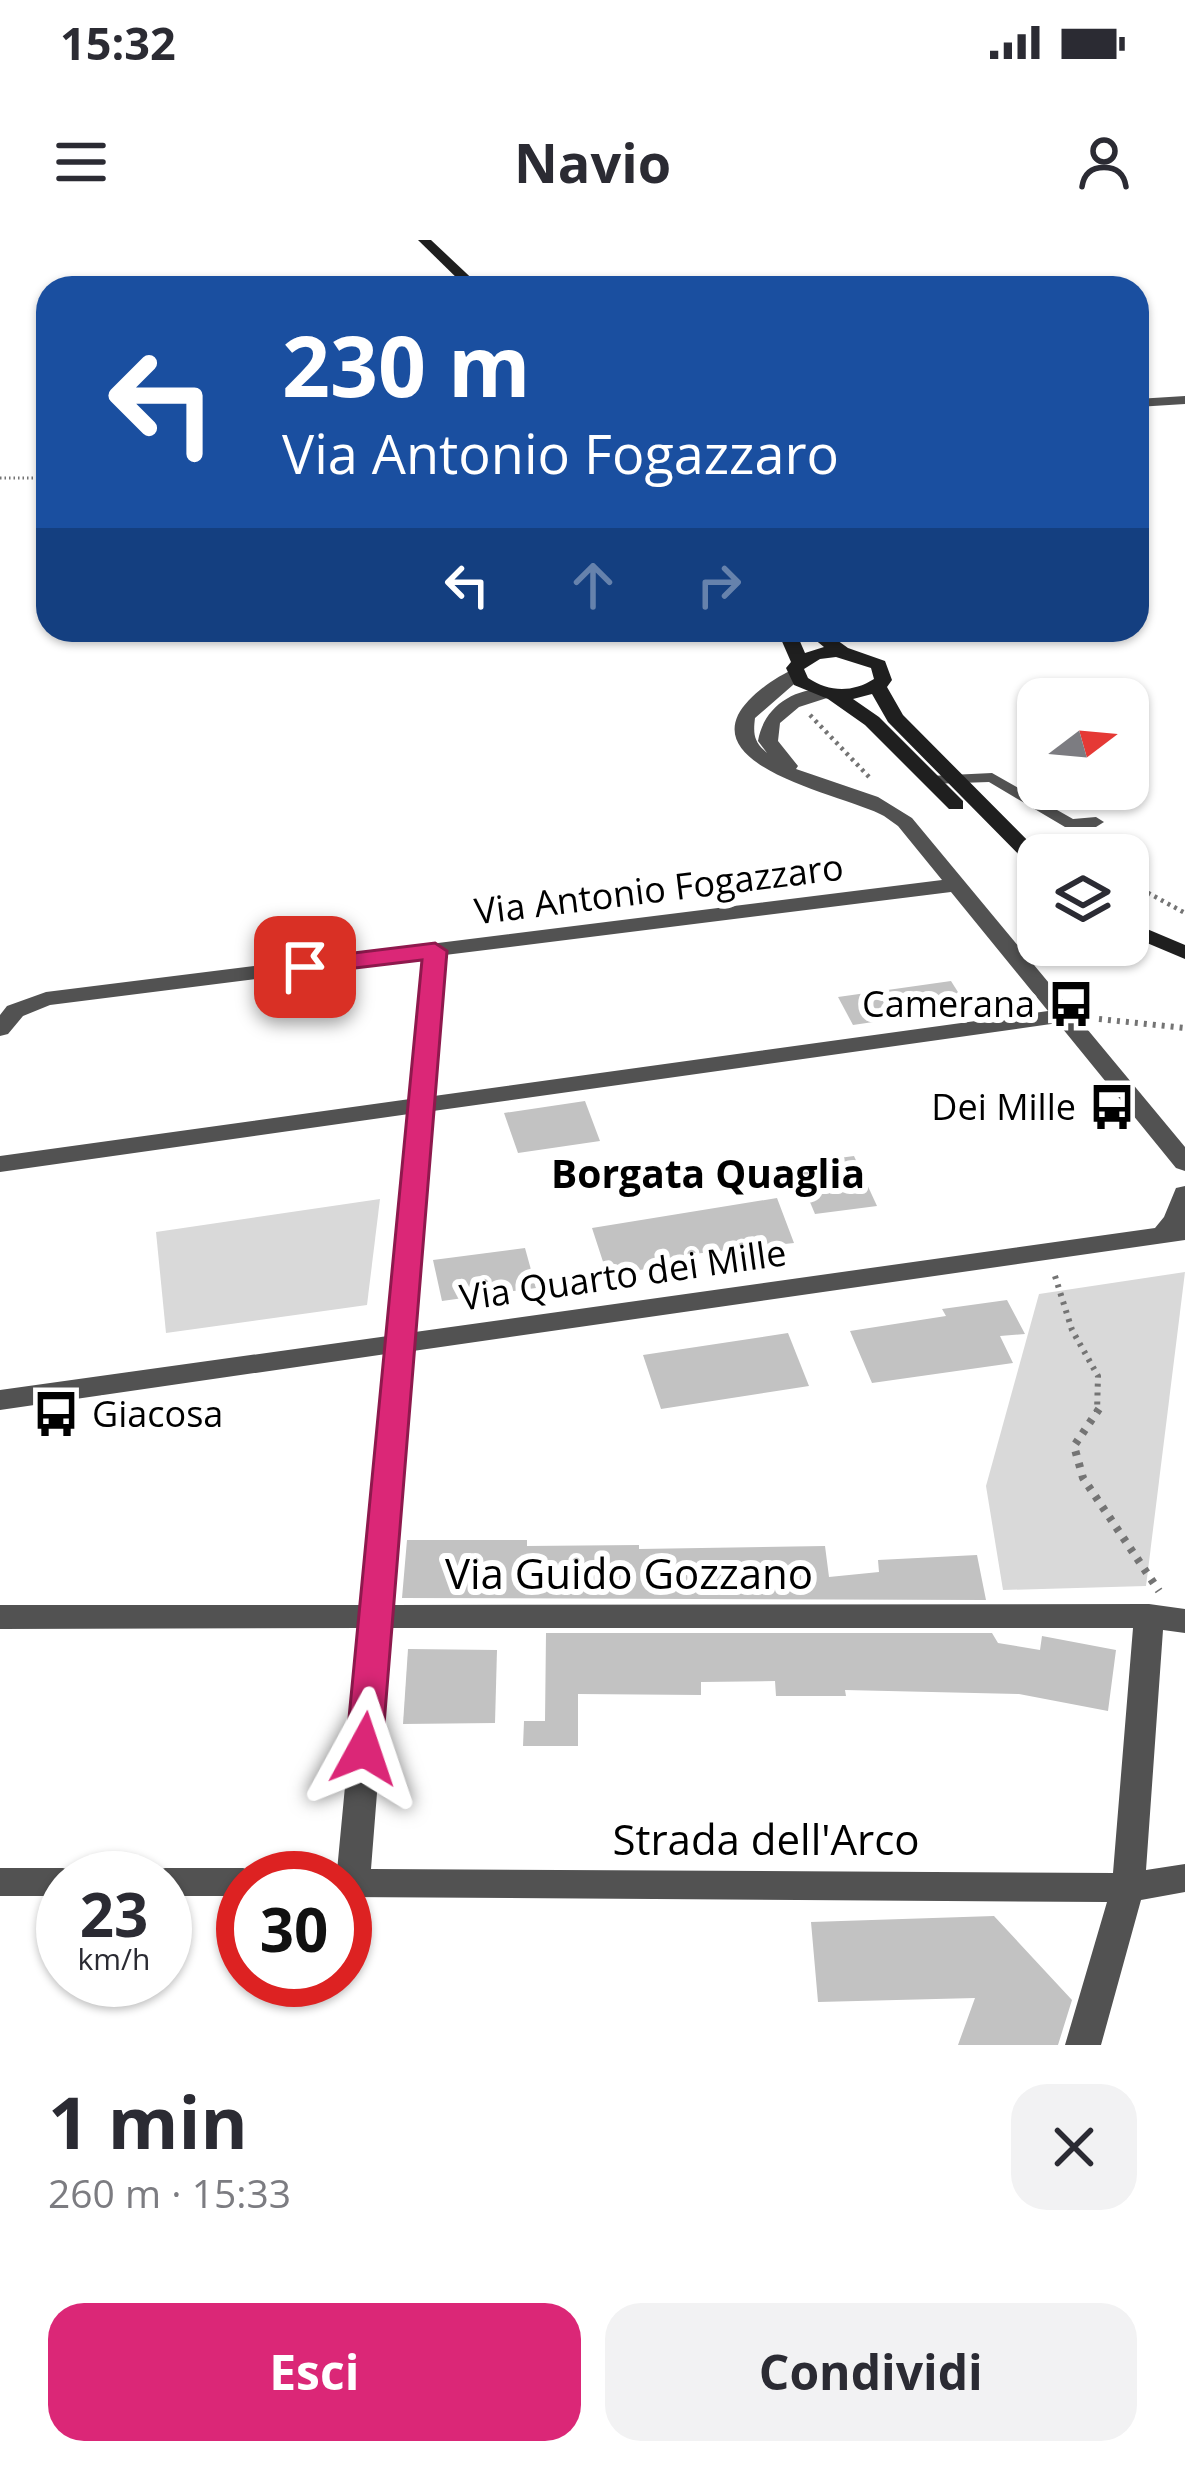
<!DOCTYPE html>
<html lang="it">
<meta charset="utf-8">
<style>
:root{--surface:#fff;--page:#f2f2f3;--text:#2b2b33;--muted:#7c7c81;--accent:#db2777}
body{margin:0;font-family:"Open Sans",sans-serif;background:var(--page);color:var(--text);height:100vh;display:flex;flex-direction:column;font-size:45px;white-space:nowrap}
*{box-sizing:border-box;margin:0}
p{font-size:39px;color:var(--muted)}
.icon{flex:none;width:66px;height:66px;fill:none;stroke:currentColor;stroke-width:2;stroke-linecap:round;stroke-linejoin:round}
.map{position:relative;height:1805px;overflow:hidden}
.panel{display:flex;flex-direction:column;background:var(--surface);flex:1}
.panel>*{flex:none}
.hud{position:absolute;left:36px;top:36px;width:1113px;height:366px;border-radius:36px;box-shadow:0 3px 9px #0004;background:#1a4fa0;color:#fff;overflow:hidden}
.needle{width:78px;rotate:74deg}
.controls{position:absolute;left:1017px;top:438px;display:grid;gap:24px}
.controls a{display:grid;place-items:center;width:132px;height:132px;border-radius:24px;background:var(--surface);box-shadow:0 3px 9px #0004;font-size:60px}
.speed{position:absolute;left:36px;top:1611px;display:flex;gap:24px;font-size:60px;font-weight:700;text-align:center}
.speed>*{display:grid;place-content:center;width:156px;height:156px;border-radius:50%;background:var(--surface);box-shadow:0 3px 9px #0004;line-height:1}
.speed small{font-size:30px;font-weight:400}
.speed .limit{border:18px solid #d22;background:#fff;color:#111}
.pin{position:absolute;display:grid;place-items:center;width:102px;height:102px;color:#fff;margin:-51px;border-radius:24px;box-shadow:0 6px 18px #0006}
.me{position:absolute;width:132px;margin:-66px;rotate:5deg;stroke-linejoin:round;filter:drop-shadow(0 0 9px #0008)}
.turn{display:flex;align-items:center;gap:42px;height:252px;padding:0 48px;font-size:54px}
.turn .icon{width:156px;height:156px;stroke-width:2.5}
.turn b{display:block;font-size:84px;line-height:102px}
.lanes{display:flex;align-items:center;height:114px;padding:0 48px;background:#0003;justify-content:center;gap:60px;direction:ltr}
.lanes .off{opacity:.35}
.round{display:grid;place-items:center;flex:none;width:126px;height:126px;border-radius:36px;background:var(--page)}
.summary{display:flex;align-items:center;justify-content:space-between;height:204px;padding:0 48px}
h1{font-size:72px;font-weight:700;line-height:90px}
.action{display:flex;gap:24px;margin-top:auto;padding:24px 48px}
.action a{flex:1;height:138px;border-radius:36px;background:var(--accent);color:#fff;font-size:48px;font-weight:700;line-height:138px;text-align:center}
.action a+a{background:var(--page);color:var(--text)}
.status{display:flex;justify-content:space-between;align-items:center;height:84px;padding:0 60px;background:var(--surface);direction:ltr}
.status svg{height:33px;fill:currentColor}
header{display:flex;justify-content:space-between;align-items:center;height:156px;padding:0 48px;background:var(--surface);font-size:54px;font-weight:700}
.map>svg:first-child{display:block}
.green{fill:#d9d9d9}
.building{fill:#c2c2c2}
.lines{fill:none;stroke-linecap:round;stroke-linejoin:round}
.path-far3{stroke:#747474;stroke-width:3;stroke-dasharray:1.5 3;stroke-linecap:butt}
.path-far2{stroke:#747474;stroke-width:4.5;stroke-dasharray:3 4.5;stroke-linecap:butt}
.path-far1{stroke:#747474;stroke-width:6;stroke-dasharray:3 6;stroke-linecap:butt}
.path{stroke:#747474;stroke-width:8;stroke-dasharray:4.5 8;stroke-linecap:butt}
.lane{fill:#525252;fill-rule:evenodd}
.street{fill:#525252;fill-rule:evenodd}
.secondary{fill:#1f1f1f;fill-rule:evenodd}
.route{fill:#db2777;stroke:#8e194d;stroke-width:3}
.labels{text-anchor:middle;stroke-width:12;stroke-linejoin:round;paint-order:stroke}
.street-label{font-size:36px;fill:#000;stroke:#fff}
.poi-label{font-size:36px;fill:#000;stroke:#fff;text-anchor:end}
.neighbourhood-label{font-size:39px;font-weight:bold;fill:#000;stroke:#fff}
.near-street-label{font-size:42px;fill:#000;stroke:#fff}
</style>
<div class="status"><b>15:32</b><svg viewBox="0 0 49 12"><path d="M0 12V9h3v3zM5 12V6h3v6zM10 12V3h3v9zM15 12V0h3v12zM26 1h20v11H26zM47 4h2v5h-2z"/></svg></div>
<header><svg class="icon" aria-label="menu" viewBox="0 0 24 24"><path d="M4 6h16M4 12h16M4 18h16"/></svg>Navio<svg class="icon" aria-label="person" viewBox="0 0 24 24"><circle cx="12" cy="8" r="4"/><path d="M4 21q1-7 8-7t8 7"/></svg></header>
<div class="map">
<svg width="1185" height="1805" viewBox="0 0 1185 1805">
<rect width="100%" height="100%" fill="#fff"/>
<!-- green -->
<g class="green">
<path d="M380,959L367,1065L166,1093L156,992Z"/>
<path d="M1185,1032L1146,1346L1003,1350L986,1246L1039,1054Z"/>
</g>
<!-- building -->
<g class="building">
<path d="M951,741L968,768L853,785L838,757Z"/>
<path d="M585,861L600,901L518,913L504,873Z"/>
<path d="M854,916L877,966L815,974L794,924Z"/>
<path d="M777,958L794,1003L684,1015L687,1024L607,1034L592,988Z"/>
<path d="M525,1008L536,1048L442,1061L433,1020Z"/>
<path d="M1007,1060L1025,1094L1000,1096L1013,1123L872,1143L850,1091L946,1076L942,1069Z"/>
<path d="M788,1093L809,1146L661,1169L643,1115Z"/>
<path d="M407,1300H527V1306L639,1305V1309L825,1306L829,1337L879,1332L878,1320L977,1315L986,1360L402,1358Z"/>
<path d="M546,1393H992L998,1403L1040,1410L1042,1396L1116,1410L1108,1471L1019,1454L845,1450L846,1456H776L775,1441L701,1442V1455L578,1454V1506H523L524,1481H545Z"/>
<path d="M408,1409L497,1410L495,1483L403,1484Z"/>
<path d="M994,1676L1072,1760L1058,1805H958L975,1758L818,1762L811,1682Z"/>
</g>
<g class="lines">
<!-- path-far3 -->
<path class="path-far3" d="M0,238H48"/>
<!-- path-far2 -->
<g class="path-far2">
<path d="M810,475L871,539"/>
<path d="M1074,601L1089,615"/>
<path d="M1128,642L1185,673"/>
</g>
<!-- path-far1 -->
<g class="path-far1">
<path d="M1099,779L1185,788"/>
<path d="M1055,1036L1072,1090L1098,1136L1097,1172"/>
</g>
<!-- path -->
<path class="path" d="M1099,1169L1074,1206L1083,1238L1159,1351"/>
<!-- lane -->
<path class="lane" d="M992,533L1073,579L1096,577L1104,582L1096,587H1065L989,542L930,544L923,540L930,536Z"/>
<!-- street -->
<g class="street">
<path d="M1185,156V164L1137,167V159Z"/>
<path d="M795,429L804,434L801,438L755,478C753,495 754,502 767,513L758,501C764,466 795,447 830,449V457L799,467L780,483L778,501L798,526L796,529L878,557L912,578L1185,907V931L1176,928L1058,783L433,871L415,1092L1155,988L1164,977L1176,948L1185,946V1000L413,1111L392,1365L1149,1364L1185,1369V1393L1163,1390L1146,1630L1185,1624V1652L1141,1660L1101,1805H1065L1107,1662L345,1657V1638H331L337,1631L360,1388L0,1389V1365H363L386,1114L0,1170V1150L388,1096L409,874L0,932V916L410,859L424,718L50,765L23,776L8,794L0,796V775L7,766L46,752L942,640L898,586L884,576C851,557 711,532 738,475C748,456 776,436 795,429ZM951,652L1048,771L434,856L445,715ZM390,1388H1133L1113,1633L371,1629Z"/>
<path d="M0,1628H63L75,1632L78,1638H63V1656H0Z"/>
<path d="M165,1628H243L255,1632L258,1638H243V1656H165V1638H150L153,1632Z"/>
</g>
<!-- secondary -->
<g class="secondary">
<path d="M418,0H431L482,48H467Z"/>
<path d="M777,390H795L805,413L824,407L803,390H823L848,408L885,421L892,440L887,447L903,475L1042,615H1038V629L1031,627L888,482L872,454L853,459L879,477L963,561V569H949L865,485L828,459L794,445L786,428L791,422ZM836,417L871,428L874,439C852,453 829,452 808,438L804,429L820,419Z"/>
<path d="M1128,681L1185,705V719L1128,695Z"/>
</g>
</g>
<!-- route -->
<path class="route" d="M435,703L447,711L382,1509L377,1520L364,1524L352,1520L346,1509L422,720L305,734L293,727L305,719Z"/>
<!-- icons -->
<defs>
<symbol id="bus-bare" viewBox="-9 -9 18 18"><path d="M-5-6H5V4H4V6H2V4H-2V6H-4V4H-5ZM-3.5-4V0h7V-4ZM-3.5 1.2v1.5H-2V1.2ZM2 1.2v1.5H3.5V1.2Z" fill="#000" stroke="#fff" stroke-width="2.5" paint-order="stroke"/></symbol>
</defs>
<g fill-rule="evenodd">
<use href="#bus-bare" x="1038" y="731" width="66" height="66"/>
<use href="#bus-bare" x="1079" y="834" width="66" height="66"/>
<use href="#bus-bare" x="23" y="1141" width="66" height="66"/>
</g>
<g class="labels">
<!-- street labels -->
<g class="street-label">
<text transform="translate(659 649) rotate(-7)" y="13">Via Antonio Fogazzaro</text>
<text transform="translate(623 1035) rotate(-8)" y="13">Via Quarto dei Mille</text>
</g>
<!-- poi labels -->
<g class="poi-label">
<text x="1035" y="777">Camerana</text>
<text x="1076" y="880">Dei Mille</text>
<text x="92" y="1187" text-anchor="start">Giacosa</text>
</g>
<!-- neighbourhood labels -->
<g class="neighbourhood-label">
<text x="708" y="948">Borgata Quaglia</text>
</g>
<!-- near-street labels -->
<g class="near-street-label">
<text x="629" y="1349">Via Guido Gozzano</text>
<text x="766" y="1615">Strada dell'Arco</text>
</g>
</g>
</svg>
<div class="controls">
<a><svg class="needle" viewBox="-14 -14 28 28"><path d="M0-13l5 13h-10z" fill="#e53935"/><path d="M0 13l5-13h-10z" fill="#7c7c81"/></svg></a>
<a><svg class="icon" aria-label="layers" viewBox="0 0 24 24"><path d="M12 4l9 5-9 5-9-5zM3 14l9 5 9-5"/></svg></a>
</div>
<div class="speed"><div>23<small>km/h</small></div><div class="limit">30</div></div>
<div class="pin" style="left:305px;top:727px;background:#d93025"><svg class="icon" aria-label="arrive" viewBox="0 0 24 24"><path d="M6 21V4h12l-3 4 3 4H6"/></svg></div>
<svg class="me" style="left:364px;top:1509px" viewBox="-20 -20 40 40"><path d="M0-17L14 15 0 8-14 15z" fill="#db2777" stroke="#fff" stroke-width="4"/></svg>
<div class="hud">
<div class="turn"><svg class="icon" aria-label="left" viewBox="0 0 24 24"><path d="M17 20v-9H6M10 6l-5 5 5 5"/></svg><div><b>230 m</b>Via Antonio Fogazzaro</div></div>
<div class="lanes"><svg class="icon" aria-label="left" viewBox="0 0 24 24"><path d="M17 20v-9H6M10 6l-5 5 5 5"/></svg><svg class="icon off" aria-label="ahead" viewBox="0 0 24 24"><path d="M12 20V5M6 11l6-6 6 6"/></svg><svg class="icon off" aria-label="right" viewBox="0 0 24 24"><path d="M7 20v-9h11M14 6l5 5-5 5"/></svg></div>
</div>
</div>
<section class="panel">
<div class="summary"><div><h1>1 min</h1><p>260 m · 15:33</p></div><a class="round"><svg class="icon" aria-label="close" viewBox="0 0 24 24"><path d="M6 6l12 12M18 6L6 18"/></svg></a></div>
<div class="action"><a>Esci</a><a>Condividi</a></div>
</section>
